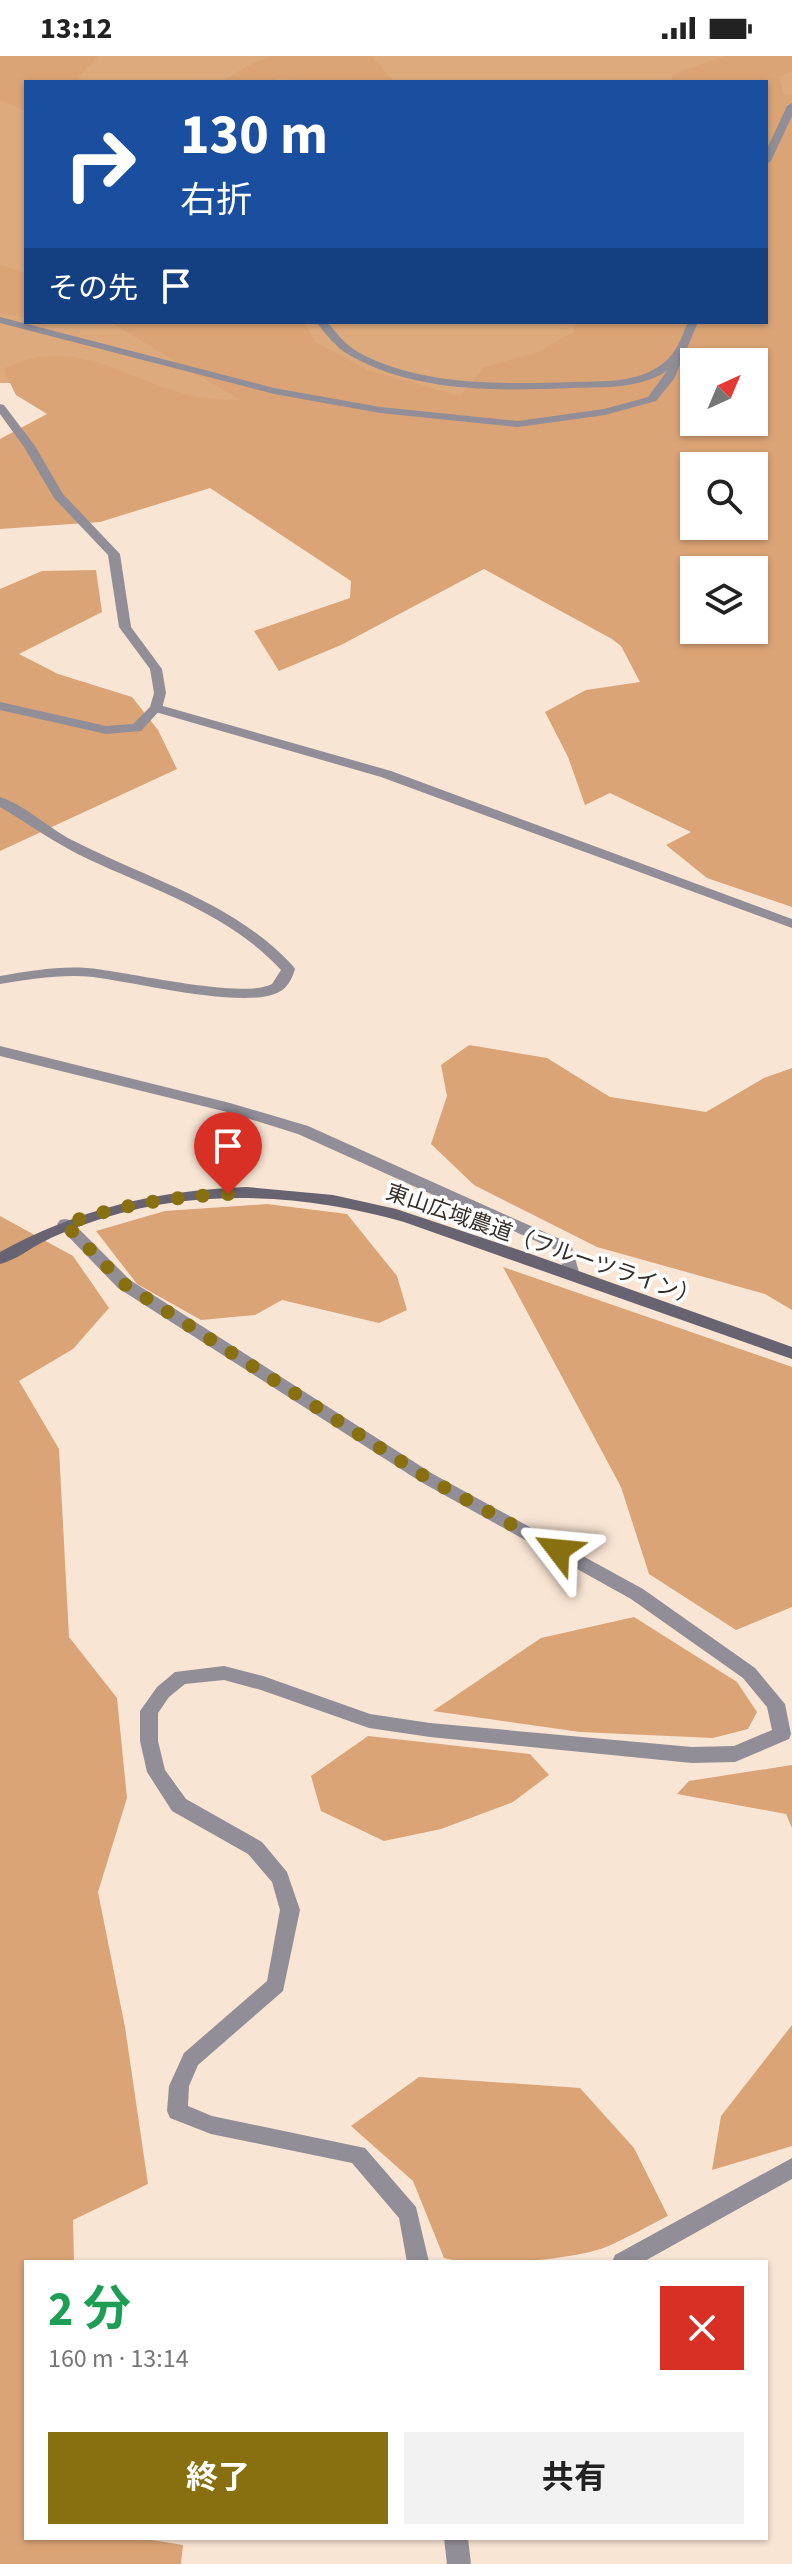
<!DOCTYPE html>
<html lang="ja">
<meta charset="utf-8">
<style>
:root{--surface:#fff;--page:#f2f2f2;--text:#222;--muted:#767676;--accent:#887011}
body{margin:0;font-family:"Source Sans 3","Noto Sans JP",sans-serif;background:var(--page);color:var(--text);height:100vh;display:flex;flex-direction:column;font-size:30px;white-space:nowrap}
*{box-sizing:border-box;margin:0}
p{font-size:26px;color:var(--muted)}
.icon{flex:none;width:44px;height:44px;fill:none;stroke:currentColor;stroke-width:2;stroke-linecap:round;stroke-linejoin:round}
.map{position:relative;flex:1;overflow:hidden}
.sheet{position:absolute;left:24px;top:2204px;width:744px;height:280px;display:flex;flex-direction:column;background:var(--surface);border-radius:0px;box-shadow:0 2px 6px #0004}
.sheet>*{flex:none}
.top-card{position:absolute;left:24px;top:24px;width:744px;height:244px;border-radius:0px;box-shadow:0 2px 6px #0004;background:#1a4fa0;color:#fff;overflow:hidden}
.needle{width:52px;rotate:44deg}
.tools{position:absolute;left:680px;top:292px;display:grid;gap:16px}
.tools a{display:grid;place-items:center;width:88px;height:88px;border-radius:0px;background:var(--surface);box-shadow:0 2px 6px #0004;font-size:40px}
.pin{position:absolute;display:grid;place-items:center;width:68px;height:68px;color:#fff;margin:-82px -34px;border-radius:50% 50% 50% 0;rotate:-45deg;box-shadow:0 0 8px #0007}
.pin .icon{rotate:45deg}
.me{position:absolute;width:88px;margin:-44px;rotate:299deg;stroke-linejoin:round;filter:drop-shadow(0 0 6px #0008)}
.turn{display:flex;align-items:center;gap:28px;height:168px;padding:0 24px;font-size:36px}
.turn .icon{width:104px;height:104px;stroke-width:2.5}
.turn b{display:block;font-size:56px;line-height:68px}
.then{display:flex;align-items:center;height:76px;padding:0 24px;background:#0003;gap:16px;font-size:30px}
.round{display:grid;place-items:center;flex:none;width:84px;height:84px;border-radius:0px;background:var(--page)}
.overview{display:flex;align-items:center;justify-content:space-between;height:136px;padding:0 24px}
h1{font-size:48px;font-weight:700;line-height:60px;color:#1e9e55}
.button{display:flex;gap:16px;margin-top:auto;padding:16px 24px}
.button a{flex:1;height:92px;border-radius:0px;background:var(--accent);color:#fff;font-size:32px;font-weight:700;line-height:92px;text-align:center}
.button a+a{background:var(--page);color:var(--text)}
.status{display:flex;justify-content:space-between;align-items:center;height:56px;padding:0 40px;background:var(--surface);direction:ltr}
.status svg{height:22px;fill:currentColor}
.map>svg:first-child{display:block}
.green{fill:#ddaa7e;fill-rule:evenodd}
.forest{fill:#daa476;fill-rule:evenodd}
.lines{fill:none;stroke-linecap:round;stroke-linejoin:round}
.lane{fill:#918e97;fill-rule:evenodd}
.street{fill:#918e97;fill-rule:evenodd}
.secondary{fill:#676370;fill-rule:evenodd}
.route{stroke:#887011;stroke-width:14;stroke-dasharray:0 25.2}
.labels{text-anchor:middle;stroke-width:7;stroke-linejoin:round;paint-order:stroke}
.street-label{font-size:22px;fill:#362e28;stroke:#fff}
</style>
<div class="status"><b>13:12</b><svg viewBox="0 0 49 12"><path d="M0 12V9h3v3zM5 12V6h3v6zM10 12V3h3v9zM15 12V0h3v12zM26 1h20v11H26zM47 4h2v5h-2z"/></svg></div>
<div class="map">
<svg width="792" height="2508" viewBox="0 0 792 2508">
<rect width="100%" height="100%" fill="#f9e5d4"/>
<!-- green -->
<path class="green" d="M0,0H792V306H694V366L645,408L23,327H0ZM26,26H766V266H26Z"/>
<!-- forest -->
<g class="forest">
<path d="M0,0H98L79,20L80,26H26V55L0,44Z"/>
<path d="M271,0H371L392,23L390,26H317L278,22L272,26H222L247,10Z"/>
<path d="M726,0H792V15L779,21L784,39L792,38V851L707,822L666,789L691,776L610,737L585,749L568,701L545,656L586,634L640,626L621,590L612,583L484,513L341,589L279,615L254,575L350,542L351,525L210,432L100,466L0,473V383L47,358L16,339L3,313C76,276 128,327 197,341C211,343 226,343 240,344L110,266H304L315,286L368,314L460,340L485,311L538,296L575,275L571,266H766V26H671L673,18ZM694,306H754V366H694ZM694,410H754V470H694ZM694,514H754V574H694Z"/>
<path d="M0,209L26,217V262L0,257Z"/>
<path d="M96,514L102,556L19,598L58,618L132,641L158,674L177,713L0,795V533L42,515Z"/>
<path d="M469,989L547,1002L610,1041L706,1056L764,1022L792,1012V1254L765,1238L597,1191L474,1129L431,1088L447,1040L441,1009Z"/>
<path d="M267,1148L347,1158L397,1220L407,1254L379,1267L282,1244L255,1259L201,1264L137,1228L96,1175L165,1155Z"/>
<path d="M0,1160L73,1200L109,1252L73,1293L19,1325L59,1393L69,1581L117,1642L127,1742L98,1836L125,1971L148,2128L73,2164L74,2206H26V2482H140L183,2489L181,2508H0Z"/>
<path d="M503,1211L792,1311V1551L736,1574L649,1518L621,1431Z"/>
<path d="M634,1561L737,1626L757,1656L748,1673L713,1682L580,1676L433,1655L541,1582Z"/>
<path d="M368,1680L530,1698L549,1719L513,1746L441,1773L384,1785L321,1755L311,1720Z"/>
<path d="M792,1709V1772L786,1758L677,1738L689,1725Z"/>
<path d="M792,1969V2090L712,2114L721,2060Z"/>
<path d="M419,2021L580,2032L634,2092L668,2160C648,2170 627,2182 606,2191C574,2204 477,2212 444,2202L413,2125L351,2070Z"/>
</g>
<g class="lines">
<!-- lane -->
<g class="lane">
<path d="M156,648L391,715L792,863V872L381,721L152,655V649Z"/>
<path d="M792,2102V2123L643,2206H612L615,2199Z"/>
</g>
<!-- street -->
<g class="street">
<path d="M792,47V60L771,105L766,108V95L787,50Z"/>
<path d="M0,261L274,332L380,351L518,365L604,353L648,341L667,315C639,333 605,331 572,332C500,335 416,337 351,300C337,293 326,278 316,266H327C336,276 345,289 358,296C422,331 504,328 575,326C603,325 633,327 658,311C675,301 681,283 688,266H698L674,323L656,345L605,359L518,371L380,357L274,338L0,267Z"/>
<path d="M0,348L4,349L35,390L63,438L120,498L131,571L162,613L166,637L162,652L141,675L106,678L0,654V646L106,670L133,668L150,651L154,637L150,613L119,571L108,499L54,442L24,391L0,358Z"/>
<path d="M0,741C27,750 49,773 74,785C150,824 234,846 293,910L295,913C292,923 287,933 277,937C243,953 134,926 93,921C62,918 31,923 0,928V920C29,915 58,910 87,912C125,915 244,944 272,928L281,914C229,858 157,835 90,804C58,789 30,769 0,751Z"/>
<path d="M0,990L230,1047L308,1070L571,1188L579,1216L577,1220H565L558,1195L298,1078L227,1056L0,1000Z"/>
<path d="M65,1163L70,1164L130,1224L433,1418L643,1533L755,1612L785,1648L791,1678L789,1683L735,1706L692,1707L430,1681L369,1672L261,1634L224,1624L185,1628L169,1641L158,1657V1685L165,1714L186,1743L262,1786L287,1816L300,1854L283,1935L198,2009L189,2030L188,2050L212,2060L365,2092L416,2151L429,2206H407L399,2162L352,2107L211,2078L170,2062L167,2055L169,2030L184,1997L267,1925L280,1854L272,1826L248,1798L172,1755L147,1716L140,1685V1655L157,1631L175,1616L224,1610L263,1620L370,1658L430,1667L692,1691L734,1690L772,1674L767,1651L743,1622L631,1543L421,1426L118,1232L60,1172L57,1168L60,1164Z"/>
<path d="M444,2482H468L471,2508H447Z"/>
</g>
<!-- secondary -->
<path class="secondary" d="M247,1131L333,1139L396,1153L528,1197L792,1291V1303L404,1166C300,1136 185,1131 83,1169C70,1174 56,1179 43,1186C29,1193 16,1204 0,1208V1196C78,1153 158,1134 247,1131Z"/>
</g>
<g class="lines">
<!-- route -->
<path class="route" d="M228,1138C171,1141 119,1149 65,1168L124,1228L427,1422L558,1494"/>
</g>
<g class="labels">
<!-- street labels -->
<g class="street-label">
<text transform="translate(543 1188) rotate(19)" y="8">東山広域農道（フルーツライン）</text>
</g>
</g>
</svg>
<div class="tools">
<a><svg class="needle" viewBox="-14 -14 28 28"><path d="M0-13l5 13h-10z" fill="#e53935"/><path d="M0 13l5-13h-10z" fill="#767676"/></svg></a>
<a><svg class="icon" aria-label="search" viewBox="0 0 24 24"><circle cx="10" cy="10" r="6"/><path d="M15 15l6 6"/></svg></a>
<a><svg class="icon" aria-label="layers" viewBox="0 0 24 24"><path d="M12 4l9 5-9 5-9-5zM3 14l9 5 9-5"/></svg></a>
</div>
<div class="pin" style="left:228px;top:1138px;background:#d93025"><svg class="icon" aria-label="arrive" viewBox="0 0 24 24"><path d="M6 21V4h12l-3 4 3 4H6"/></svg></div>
<svg class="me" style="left:558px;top:1494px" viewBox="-20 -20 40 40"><path d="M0-17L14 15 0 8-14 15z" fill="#887011" stroke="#fff" stroke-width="4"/></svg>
<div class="top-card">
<div class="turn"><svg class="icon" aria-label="right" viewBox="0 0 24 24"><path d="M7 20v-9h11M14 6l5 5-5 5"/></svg><div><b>130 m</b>右折</div></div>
<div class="then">その先<svg class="icon" aria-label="arrive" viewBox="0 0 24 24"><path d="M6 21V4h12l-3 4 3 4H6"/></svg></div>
</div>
<section class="sheet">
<div class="overview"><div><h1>2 分</h1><p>160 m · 13:14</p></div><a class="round" style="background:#d93025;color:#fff"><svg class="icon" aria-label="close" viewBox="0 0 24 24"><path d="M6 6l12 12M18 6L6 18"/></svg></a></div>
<div class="button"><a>終了</a><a>共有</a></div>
</section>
</div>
